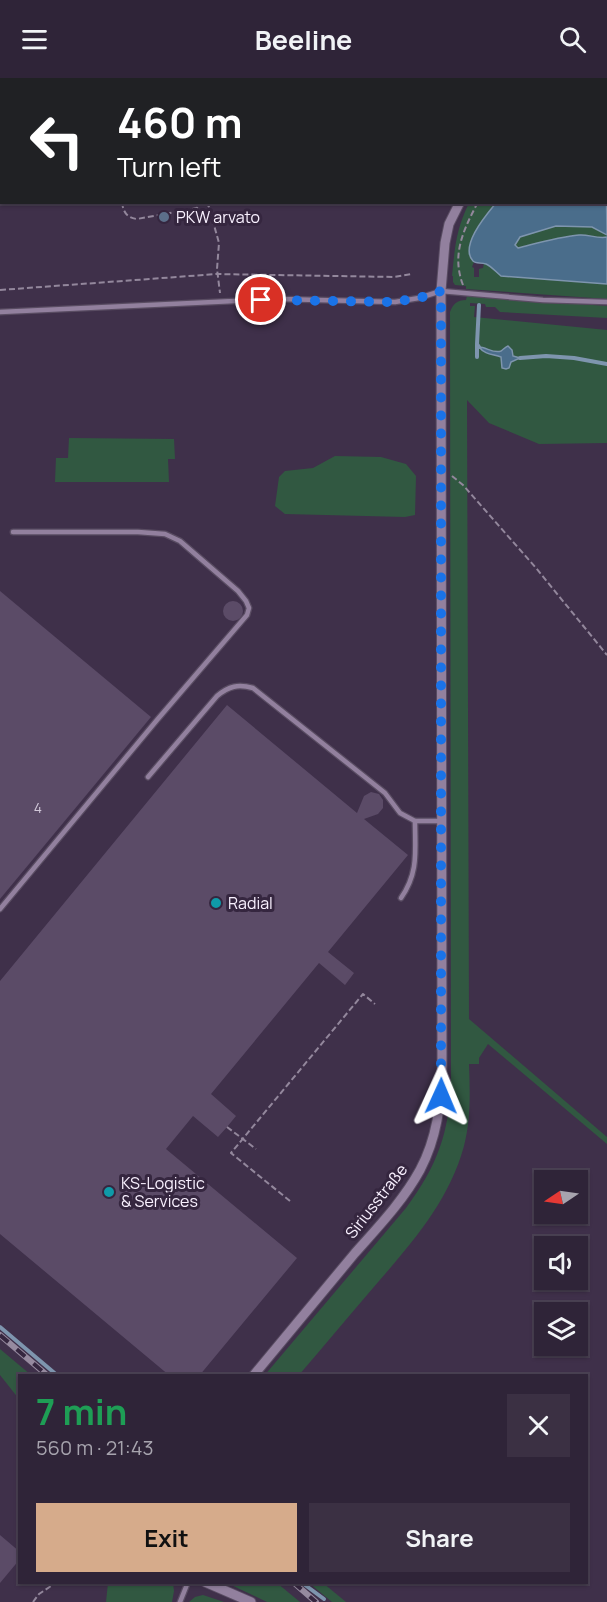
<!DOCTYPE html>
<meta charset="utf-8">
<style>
:root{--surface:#2f2438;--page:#3b3043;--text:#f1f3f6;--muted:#a7a4ae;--line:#4a4153;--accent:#d6ab8b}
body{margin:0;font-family:Manrope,sans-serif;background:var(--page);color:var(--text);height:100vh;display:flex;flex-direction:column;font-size:22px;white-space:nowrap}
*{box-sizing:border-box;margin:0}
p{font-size:20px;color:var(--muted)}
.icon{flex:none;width:33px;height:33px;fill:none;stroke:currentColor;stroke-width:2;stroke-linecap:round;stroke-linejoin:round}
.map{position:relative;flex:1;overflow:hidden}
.side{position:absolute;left:18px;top:1296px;width:570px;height:210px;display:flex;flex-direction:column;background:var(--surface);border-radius:0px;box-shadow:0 2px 4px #0004,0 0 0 2px var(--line)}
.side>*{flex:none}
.banner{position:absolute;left:0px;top:0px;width:608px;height:126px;box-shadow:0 2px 4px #0004,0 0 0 2px var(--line);background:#202124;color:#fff;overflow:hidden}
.needle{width:39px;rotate:257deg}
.controls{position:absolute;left:534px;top:1092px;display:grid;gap:12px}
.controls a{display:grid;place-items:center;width:54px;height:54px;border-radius:0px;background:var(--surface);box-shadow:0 2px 4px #0004,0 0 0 2px var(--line);font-size:30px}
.pin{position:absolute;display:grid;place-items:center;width:51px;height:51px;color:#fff;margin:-26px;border:3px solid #fff;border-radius:50%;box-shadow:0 2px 6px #0007}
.me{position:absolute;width:66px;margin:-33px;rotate:1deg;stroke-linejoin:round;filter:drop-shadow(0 0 4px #0008)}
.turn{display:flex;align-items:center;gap:21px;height:126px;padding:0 18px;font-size:27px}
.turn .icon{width:78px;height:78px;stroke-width:2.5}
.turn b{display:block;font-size:42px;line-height:51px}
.round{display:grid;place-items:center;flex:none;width:63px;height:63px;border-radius:0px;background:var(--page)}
.summary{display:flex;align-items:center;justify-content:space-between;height:102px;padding:0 18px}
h1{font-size:36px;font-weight:700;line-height:45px;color:#1e9e55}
.button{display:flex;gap:12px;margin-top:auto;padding:12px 18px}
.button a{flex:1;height:69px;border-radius:0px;background:var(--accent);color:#111;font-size:24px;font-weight:700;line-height:69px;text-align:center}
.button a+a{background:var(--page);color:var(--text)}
header{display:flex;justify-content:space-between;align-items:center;height:78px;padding:0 18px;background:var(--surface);font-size:27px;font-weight:700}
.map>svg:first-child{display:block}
.green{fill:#315841}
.water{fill:#4a6d8b;stroke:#7e95ae;stroke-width:1.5}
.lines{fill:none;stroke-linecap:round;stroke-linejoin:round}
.stream{stroke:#7e95ae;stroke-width:4}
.building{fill:#5b4b67}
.service-casing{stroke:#594c62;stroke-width:7}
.minor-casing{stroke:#594c62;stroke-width:11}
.path{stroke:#93879c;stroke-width:2;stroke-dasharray:6 3;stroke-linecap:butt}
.service{stroke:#92809e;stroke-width:4.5}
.minor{stroke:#92809e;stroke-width:9}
.rail-casing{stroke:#968a9f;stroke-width:6}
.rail{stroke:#35263f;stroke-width:4;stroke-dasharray:11;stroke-linecap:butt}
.route{stroke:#1a73e8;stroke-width:10;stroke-dasharray:0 18}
.service-dot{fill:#5c6f8a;stroke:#35263f;stroke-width:2}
.culture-dot{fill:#0f9aa8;stroke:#35263f;stroke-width:2}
.labels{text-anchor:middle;stroke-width:6;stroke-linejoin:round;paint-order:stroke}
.number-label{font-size:14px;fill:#d2c8d9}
.poi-label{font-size:16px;fill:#f9f1ff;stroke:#35263f;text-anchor:start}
.street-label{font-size:16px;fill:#f9f1ff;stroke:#35263f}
</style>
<header><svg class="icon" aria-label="menu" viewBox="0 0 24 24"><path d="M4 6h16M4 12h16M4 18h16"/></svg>Beeline<svg class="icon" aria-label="search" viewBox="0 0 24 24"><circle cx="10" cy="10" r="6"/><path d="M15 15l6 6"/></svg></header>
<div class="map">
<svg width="607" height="1524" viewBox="0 0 607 1524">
<rect width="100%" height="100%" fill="#3f304a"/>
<!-- green -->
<g class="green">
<path d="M469,125H496C485,139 460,166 474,184L472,189L474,190V199H479V191L483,190L484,185L607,205V221L466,211V208L455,207L453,204V198H452C455,168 456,152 469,125Z"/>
<path d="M556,148L592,149L607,157V159C597,161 588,156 579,157C558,159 537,165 517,170L515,167L520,159Z"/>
<path d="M467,218L607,228V240L500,234L495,229H486L485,226L470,225V228H475L474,239L607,252V365L539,366L489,345L467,322L469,941L607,1059V1066L488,966L479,980V986H469C470,1014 471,1041 464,1068C449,1124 410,1167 373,1210C348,1239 324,1268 299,1297L264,1298L406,1130C437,1088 449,1056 451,1004L450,234C453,226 457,222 466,222Z"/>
<path d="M69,360L174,361L175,381H168L169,404H55L56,380H68Z"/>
<path d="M335,378L381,379L406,386L416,398L415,437L405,439L285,436L275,428L279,399L285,393L313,390Z"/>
<path d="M0,1271L31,1297L20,1298L19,1321L0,1297Z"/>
<path d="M173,1505L174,1513L172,1524H106L108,1505Z"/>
<path d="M227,1505H277L300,1524H267Z"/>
<path d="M309,1505H323L346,1524H332Z"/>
<path d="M203,1517L224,1524H189L195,1519Z"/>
</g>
<!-- water -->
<g class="water">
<path d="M606,91L607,157L592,149L556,148L520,159L515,167L518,170C538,165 558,159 579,157C588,156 597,161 607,159V206L501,198C496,194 491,188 486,186C481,184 476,186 473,183C459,168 487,136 496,125L606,124Z"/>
<path d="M508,268L512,272L513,278L520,280L511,284L509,290L506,291L502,290L501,279C493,276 485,277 479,269C486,269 494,276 501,273C503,272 505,269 508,268Z"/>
</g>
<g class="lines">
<!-- stream -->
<g class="stream">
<path d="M479,227L477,266L479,269"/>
<path d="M477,279V267"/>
<path d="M520,280L546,278L574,280L607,286"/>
<path d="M0,1249L58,1298"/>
<path d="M301,1504L324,1521"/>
</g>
</g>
<!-- building -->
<g class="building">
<path d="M0,513L151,639L0,821Z"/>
<circle cx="233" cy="533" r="10"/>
<path d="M227,627L357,735L364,718L371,714L379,716L383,722V730L378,736L364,741L408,777L328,874L354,895L345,907L319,885L211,1016L236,1038L227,1049L218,1059L193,1038L166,1071L297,1180L199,1298H170L0,1156V903Z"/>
<path d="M0,1457L20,1474V1481L0,1505Z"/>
</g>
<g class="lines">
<defs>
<g id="service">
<path d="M180,0L181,2"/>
<path d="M0,234L280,221L395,224L419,220L441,213L543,222L607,224"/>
<path d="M148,699L217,618C229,608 238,606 253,610L385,715L400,735L415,743H441"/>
<path d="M401,820C419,794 415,773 415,743"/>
<path d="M0,831L157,642L247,537L249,530L246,523L238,513L180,463L165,456L138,454H13"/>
<path d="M180,1524L188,1504"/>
</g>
<g id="minor">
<path d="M478,0V2"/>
<path d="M253,1298C287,1257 321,1216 355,1175C378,1149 403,1123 420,1092C437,1060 441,1026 442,990L441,213L445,165L449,146L460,124"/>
<path d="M205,1504L251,1524"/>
</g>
</defs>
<!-- service casing -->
<use href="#service" class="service-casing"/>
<!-- minor casing -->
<use href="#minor" class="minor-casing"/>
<!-- path -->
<g class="path">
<path d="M0,74H2"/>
<path d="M606,77H607"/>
<path d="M122,124C123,134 127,140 137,141L197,130L202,124"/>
<path d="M206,124L209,129L219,165L217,191L220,215"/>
<path d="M463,207C451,176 464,151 478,124"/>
<path d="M0,212L217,196L394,199L411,196"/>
<path d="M452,398L463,407L536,490L607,577"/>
<path d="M227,1049L256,1071"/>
<path d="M290,1123L231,1075L363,916L375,926"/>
<path d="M33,1524L39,1516L51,1508"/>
</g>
<!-- service -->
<use href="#service" class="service"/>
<!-- minor -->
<use href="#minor" class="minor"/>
<defs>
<g id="rail">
<path d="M0,1257L48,1298"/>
<path d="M293,1504L316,1524"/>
</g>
</defs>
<!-- rail casing -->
<use href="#rail" class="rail-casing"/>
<!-- rail -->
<use href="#rail" class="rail"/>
</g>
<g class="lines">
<!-- route -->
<path class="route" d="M261,222L394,224L419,220L441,213V1018"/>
</g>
<!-- markers -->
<circle class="service-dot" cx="164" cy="139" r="6"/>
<g class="culture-dot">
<circle cx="216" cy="825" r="6"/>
<circle cx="109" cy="1114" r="6"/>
</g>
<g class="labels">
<!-- number labels -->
<g class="number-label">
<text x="38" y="735">4</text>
</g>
<!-- poi labels -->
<g class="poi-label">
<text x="176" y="145">PKW arvato</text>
<text x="228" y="831">Radial</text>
<text x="121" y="1111">KS-Logistic<tspan x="121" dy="18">&amp; Services</tspan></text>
</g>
<!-- street labels -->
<g class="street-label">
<text transform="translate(376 1123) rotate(-52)" y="6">Siriusstraße</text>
</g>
</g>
</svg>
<div class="controls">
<a><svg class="needle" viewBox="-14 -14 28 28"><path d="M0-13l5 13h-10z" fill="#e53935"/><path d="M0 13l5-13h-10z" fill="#a7a4ae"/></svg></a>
<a><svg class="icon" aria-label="sound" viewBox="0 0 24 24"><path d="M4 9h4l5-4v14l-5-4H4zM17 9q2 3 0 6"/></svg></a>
<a><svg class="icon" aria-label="layers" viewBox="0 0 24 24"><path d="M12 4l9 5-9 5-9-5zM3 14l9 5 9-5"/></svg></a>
</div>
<div class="pin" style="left:261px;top:222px;background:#d93025"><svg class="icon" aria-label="arrive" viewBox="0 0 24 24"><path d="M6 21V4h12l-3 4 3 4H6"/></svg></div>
<svg class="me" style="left:441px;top:1018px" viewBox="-20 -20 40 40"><path d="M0-17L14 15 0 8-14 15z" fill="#1a73e8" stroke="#fff" stroke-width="4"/></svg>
<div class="banner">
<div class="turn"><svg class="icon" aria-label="left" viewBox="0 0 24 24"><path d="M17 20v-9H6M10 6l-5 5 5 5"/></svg><div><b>460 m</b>Turn left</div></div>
</div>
<section class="side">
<div class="summary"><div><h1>7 min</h1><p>560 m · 21:43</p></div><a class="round"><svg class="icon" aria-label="close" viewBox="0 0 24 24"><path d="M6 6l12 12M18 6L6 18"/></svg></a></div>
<div class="button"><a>Exit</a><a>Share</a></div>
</section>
</div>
